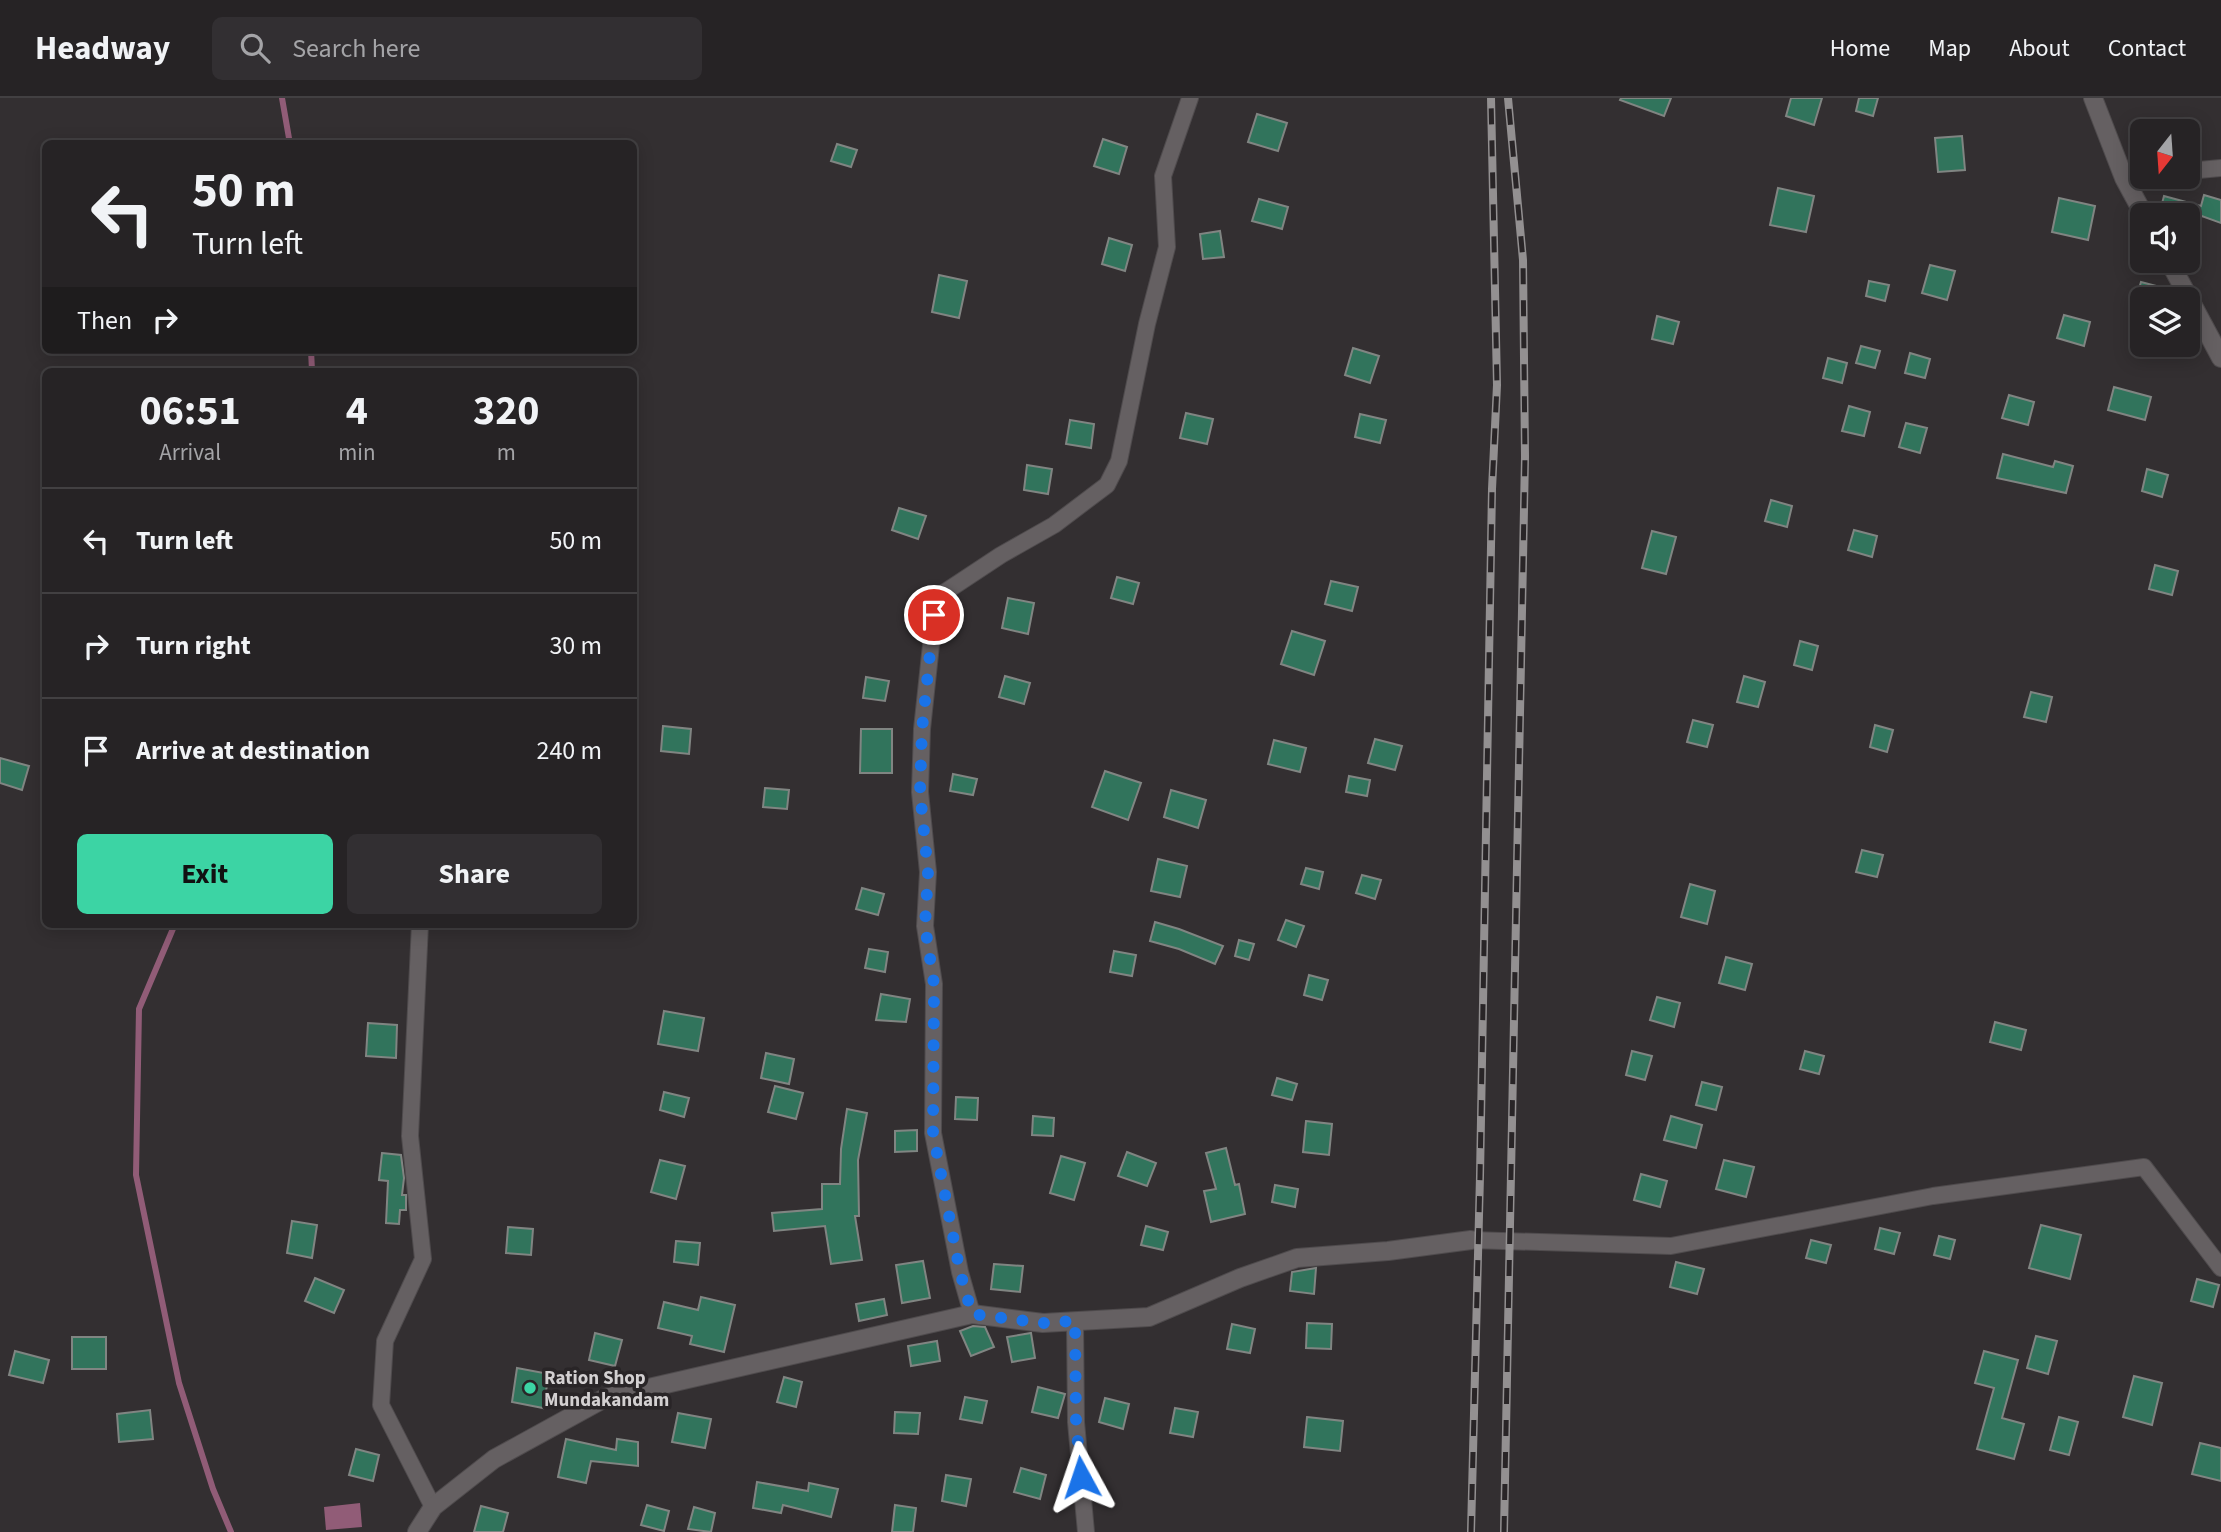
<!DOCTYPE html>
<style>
:root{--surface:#262325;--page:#322f32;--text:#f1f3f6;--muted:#a4a4a7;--line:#424042;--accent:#3cd4a4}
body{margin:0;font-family:"Source Sans 3",sans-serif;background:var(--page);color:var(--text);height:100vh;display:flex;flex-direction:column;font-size:26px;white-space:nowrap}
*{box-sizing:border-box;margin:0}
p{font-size:23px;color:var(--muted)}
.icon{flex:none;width:38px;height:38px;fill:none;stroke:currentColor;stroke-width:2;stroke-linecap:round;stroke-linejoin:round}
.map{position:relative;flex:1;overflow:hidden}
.side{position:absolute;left:42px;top:270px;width:595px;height:560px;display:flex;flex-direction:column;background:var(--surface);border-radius:10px;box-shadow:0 4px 18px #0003,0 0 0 2px var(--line)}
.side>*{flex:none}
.banner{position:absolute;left:42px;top:42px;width:595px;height:214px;border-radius:10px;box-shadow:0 4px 18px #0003,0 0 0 2px var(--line);background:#262325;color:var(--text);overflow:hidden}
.needle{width:46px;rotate:197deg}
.tools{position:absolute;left:2130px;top:21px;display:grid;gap:14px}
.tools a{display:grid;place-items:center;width:70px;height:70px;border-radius:10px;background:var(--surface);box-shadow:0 4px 18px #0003,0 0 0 2px var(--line);font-size:35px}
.pin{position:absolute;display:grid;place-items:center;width:60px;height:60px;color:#fff;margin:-30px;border:4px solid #fff;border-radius:50%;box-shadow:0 2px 7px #0007}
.me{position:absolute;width:77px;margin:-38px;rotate:355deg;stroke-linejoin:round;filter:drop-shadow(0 0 5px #0008)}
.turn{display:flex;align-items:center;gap:24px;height:147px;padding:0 35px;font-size:32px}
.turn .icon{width:91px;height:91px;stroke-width:2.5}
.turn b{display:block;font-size:49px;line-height:60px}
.then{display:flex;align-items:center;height:66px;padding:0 35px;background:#0003;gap:14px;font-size:26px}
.eta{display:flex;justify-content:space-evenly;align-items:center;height:119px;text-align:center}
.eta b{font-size:42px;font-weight:700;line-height:49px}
.primary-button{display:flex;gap:14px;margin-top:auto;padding:14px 35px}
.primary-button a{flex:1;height:80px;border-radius:10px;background:var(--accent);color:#111;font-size:28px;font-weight:700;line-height:80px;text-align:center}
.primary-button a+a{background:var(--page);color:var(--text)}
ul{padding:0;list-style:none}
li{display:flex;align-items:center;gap:21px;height:105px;padding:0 35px;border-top:2px solid var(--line)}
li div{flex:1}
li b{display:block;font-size:26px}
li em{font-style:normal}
header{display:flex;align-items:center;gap:42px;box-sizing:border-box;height:98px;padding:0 35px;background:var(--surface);border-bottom:2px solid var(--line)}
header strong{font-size:33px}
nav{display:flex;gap:38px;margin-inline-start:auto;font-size:24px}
.search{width:490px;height:63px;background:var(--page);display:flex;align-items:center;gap:18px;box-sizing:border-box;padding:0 24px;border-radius:10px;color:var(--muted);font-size:26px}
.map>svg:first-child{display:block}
.water{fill:#915c77}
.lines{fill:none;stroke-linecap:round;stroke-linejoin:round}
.stream{stroke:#915c77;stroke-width:6}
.building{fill:#31745c;stroke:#808582;stroke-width:2}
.minor-casing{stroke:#4f4b4d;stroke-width:18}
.tertiary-casing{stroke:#4f4b4d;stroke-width:20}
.minor{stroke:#656062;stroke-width:16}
.tertiary{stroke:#656062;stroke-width:18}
.rail-casing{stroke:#939091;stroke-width:8}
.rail{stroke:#292527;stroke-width:5;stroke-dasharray:16;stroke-linecap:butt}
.route{stroke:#1a73e8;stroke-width:12;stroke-dasharray:0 21.6}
.poi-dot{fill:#3cd4a4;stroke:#292527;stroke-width:2.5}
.labels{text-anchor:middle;stroke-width:7;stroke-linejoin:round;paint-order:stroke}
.poi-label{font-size:19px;font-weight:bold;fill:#d3d0d1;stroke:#292527;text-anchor:start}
</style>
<header>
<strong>Headway</strong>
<div class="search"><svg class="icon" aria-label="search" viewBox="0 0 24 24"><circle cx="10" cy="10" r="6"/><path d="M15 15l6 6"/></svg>Search here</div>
<nav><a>Home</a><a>Map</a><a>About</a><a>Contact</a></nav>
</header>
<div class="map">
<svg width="2221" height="1434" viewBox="0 0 2221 1434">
<rect width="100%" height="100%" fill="#332f31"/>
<!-- water -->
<path class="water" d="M360,1405L362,1429L326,1432L324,1409Z"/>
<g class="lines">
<!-- stream -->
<g class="stream">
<path d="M282,0L290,46"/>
<path d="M311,252L312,273"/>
<path d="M175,826L139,911L136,1077L179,1285L213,1391L231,1434"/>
</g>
</g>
<!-- building -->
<g class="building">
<path d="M1621,0H1671L1664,18L1620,2Z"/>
<path d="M1791,0H1822L1814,27L1786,18Z"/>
<path d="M1859,0H1878L1873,18L1856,13Z"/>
<path d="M1257,16L1287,25L1278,53L1248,44Z"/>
<path d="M1962,38L1965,72L1938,74L1935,40Z"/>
<path d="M1103,41L1127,49L1119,76L1094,68Z"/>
<path d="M837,46L857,52L851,69L831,63Z"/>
<path d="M1778,90L1814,98L1806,134L1770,127Z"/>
<path d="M2204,97L2221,102V125L2199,117H2159L2164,98L2201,108Z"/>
<path d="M2059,100L2095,108L2088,142L2052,134Z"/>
<path d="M1259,101L1288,109L1282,131L1252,123Z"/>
<path d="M1220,133L1224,159L1203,161L1200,136Z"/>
<path d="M1109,140L1132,147L1125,173L1102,166Z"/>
<path d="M1930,167L1955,173L1947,202L1922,195Z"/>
<path d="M939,177L967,183L959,220L932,214Z"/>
<path d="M1869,183L1889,187L1885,203L1866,198Z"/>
<path d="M2141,184L2172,192L2177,201H2136Z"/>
<path d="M2064,217L2090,224L2084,248L2057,240Z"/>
<path d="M1657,218L1679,224L1673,246L1652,241Z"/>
<path d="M1861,248L1880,253L1875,270L1856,265Z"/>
<path d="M1353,250L1379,258L1370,285L1345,277Z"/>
<path d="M1910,255L1930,261L1925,280L1905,275Z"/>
<path d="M1828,260L1847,265L1842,285L1823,280Z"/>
<path d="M2114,289L2151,299L2145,322L2108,312Z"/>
<path d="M2009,297L2034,304L2028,327L2002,320Z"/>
<path d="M1849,308L1870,314L1864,338L1842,333Z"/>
<path d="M1186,315L1213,321L1207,346L1180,340Z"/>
<path d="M1360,316L1386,322L1380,345L1355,339Z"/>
<path d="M1070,322L1094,326L1091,350L1066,346Z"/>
<path d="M1906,325L1927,330L1920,355L1899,349Z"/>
<path d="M2003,356L2053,369L2055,363L2073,368L2066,395L1997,380Z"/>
<path d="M1027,367L1052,371L1048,396L1024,392Z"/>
<path d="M2147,371L2168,377L2162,399L2142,393Z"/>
<path d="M1771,402L1792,408L1787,429L1765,423Z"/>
<path d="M899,410L926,418L918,441L892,432Z"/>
<path d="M1854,432L1877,438L1872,459L1848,452Z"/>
<path d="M1652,433L1676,439L1666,476L1642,470Z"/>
<path d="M2155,467L2178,473L2172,497L2149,491Z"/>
<path d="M1117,479L1139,485L1133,506L1111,500Z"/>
<path d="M1331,483L1358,489L1352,513L1325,506Z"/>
<path d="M1008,500L1034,505L1028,536L1002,530Z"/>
<path d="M1292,533L1325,543L1314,577L1281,566Z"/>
<path d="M1800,543L1818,548L1812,572L1794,567Z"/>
<path d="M1005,578L1030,585L1024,606L999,599Z"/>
<path d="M1744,578L1765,584L1758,609L1737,604Z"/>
<path d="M866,579L889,583L885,603L863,600Z"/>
<path d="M2031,594L2052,599L2046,624L2024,619Z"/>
<path d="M1693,622L1713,627L1707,649L1687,644Z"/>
<path d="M1875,627L1893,632L1887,654L1870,649Z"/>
<path d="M663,628L691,631L689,656L661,653Z"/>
<path d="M861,631H892V675H860Z"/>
<path d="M1375,641L1402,648L1395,672L1368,665Z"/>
<path d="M1274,642L1306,650L1300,674L1268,666Z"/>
<path d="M0,660L29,668L22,692L0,685Z"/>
<path d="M1105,673L1141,685L1128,722L1092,709Z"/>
<path d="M953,676L977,681L973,697L950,693Z"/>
<path d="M1349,678L1370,682L1367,698L1346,694Z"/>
<path d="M765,690L789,692L787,711L763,709Z"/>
<path d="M1171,692L1206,702L1198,730L1164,719Z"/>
<path d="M1862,752L1883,757L1877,779L1856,774Z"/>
<path d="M1158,761L1187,768L1180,799L1151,793Z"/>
<path d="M1306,770L1323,774L1319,791L1301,786Z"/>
<path d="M1362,777L1381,782L1375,801L1356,795Z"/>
<path d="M1690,786L1715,793L1707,826L1681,819Z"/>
<path d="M862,790L884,796L878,817L856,811Z"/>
<path d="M1286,822L1304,828L1296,849L1278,842Z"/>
<path d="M1155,824L1179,831L1223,848L1215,866L1179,851L1150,843Z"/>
<path d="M1239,842L1254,846L1249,862L1235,858Z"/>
<path d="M869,851L888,854L885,874L865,870Z"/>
<path d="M1114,853L1136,857L1132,878L1110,874Z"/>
<path d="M1726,859L1752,866L1745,892L1719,885Z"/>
<path d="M1309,877L1328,882L1322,902L1304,897Z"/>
<path d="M881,896L910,901L906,924L876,922Z"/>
<path d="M1657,899L1680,905L1674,929L1650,922Z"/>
<path d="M664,913L704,920L698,953L658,946Z"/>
<path d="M1995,924L2026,932L2021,952L1990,944Z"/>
<path d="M368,925L397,927L396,960L366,958Z"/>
<path d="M1632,953L1652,958L1645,982L1626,977Z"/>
<path d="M1805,953L1824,958L1819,976L1800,971Z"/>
<path d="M766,955L794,961L789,986L761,980Z"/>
<path d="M1277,980L1297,986L1292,1002L1272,997Z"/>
<path d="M1702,984L1722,989L1716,1012L1696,1007Z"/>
<path d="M775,988L803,995L796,1021L768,1014Z"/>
<path d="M664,994L689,1000L684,1019L660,1012Z"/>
<path d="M956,999L978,1000L977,1022L955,1021Z"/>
<path d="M847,1011L867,1015L858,1062L859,1118H855L862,1162L831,1166L825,1128L774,1133L772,1115L822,1111V1086H840L841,1051Z"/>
<path d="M1033,1018L1054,1020L1053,1038L1032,1037Z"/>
<path d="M1671,1018L1702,1027L1696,1050L1664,1042Z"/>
<path d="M1306,1023L1332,1026L1329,1057L1303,1054Z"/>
<path d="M917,1032V1053L895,1054V1033Z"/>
<path d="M1226,1050L1235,1087L1239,1086L1245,1116L1211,1124L1204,1093L1216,1091L1206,1055Z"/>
<path d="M1127,1054L1156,1065L1147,1088L1118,1078Z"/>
<path d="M382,1055L401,1057L404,1080L402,1097H406V1112H400L399,1126L386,1125L388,1083L379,1082Z"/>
<path d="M1061,1058L1085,1065L1074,1102L1050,1095Z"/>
<path d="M660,1062L685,1068L676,1101L651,1094Z"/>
<path d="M1724,1062L1754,1069L1746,1099L1716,1091Z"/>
<path d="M1641,1076L1667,1083L1660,1109L1634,1102Z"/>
<path d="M1275,1087L1298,1091L1295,1109L1272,1104Z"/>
<path d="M292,1123L317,1127L312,1160L287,1155Z"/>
<path d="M2041,1127L2081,1137L2070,1181L2029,1170Z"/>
<path d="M1146,1128L1168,1134L1163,1152L1141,1147Z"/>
<path d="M508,1129L533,1131L531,1157L506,1155Z"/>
<path d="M1880,1130L1900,1135L1894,1156L1875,1151Z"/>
<path d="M1939,1138L1955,1142L1950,1161L1934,1157Z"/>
<path d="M1811,1142L1831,1147L1826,1165L1806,1160Z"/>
<path d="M676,1143L700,1145L698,1167L674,1164Z"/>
<path d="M923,1163L930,1200L902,1205L896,1167Z"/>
<path d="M1676,1164L1704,1171L1697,1196L1670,1189Z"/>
<path d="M994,1166L1023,1168L1020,1194L991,1191Z"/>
<path d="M1316,1170L1314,1196L1290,1193L1292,1174Z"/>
<path d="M315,1180L344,1192L334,1215L305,1203Z"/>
<path d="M2197,1181L2219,1187L2213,1209L2191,1203Z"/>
<path d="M701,1199L735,1207L724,1254L690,1246L692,1238L658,1230L664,1204L698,1212Z"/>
<path d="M884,1201L887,1217L859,1223L856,1206Z"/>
<path d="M1307,1225L1332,1226L1331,1251L1306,1250Z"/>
<path d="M1232,1226L1255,1231L1250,1255L1227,1251Z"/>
<path d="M973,1228L985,1229L994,1249L971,1258L960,1233Z"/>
<path d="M595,1235L622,1242L615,1268L589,1262Z"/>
<path d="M1031,1235L1035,1260L1012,1264L1007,1239Z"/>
<path d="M2036,1238L2057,1243L2048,1276L2027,1270Z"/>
<rect x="72" y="1239" width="34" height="32"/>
<path d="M937,1243L940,1263L911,1268L908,1248Z"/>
<path d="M15,1253L49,1262L43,1285L9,1277Z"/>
<path d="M1984,1253L2018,1262L2002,1320L2024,1326L2014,1361L1977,1351L1994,1290L1975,1285Z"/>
<path d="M517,1270L549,1276L543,1310L512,1304Z"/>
<path d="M2134,1278L2162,1285L2152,1327L2123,1319Z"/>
<path d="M784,1279L802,1284L796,1309L777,1304Z"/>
<path d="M1038,1289L1065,1296L1058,1320L1032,1314Z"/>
<path d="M965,1299L987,1303L982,1325L960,1321Z"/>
<path d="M1105,1300L1129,1306L1123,1331L1099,1324Z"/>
<path d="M1175,1310L1198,1314L1193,1339L1170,1335Z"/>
<path d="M150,1312L153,1341L119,1344L117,1316Z"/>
<path d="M895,1314L920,1315L918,1336L894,1335Z"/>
<path d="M678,1315L711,1321L705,1350L672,1344Z"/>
<path d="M1307,1319L1343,1323L1340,1353L1304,1349Z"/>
<path d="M2059,1319L2078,1324L2069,1357L2050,1352Z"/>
<path d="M566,1341L616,1352L617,1341L638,1344V1368L591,1363L586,1385L558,1379Z"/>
<path d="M2200,1345L2221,1350V1383L2192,1376Z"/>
<path d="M356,1351L379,1357L373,1383L349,1377Z"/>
<path d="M1021,1370L1046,1377L1040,1401L1014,1394Z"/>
<path d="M946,1377L971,1381L966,1408L942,1403Z"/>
<path d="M757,1384L808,1393L809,1385L838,1391L831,1419L783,1407L781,1415L753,1410Z"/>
<path d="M647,1407L669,1413L664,1433L641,1427Z"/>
<path d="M895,1407L916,1410L913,1434H892Z"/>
<path d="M481,1408L508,1415L503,1434H474Z"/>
<path d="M694,1409L715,1415L711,1434L688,1431Z"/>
</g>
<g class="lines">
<defs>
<g id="minor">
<path d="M2188,73L2221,70"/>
<path d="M2124,80L2142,78"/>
<path d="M420,826L410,1038L423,1161L385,1243L381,1307L433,1409"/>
<path d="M1471,1142L1671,1148L1933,1098L2144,1069L2221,1170"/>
<path d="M972,1216L960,1174L933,1035L934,886L925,828L928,774L920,694L922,631L936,500L1001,457L1054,427L1107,387L1119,363L1147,226L1167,149L1163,78L1190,0"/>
<path d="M1075,1223L1076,1324L1086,1434"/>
</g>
<g id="tertiary">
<path d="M2093,0L2124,80L2144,117"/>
<path d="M2169,163L2221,260"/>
<path d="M417,1434L433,1409L494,1361L605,1300L972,1216L1043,1225L1149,1219L1240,1180L1297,1160L1388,1153L1471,1142"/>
</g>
</defs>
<!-- minor casing -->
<use href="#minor" class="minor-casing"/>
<!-- tertiary casing -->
<use href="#tertiary" class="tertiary-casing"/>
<!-- minor -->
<use href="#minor" class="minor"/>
<!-- tertiary -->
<use href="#tertiary" class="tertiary"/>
<defs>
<g id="rail">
<path d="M1471,1434L1480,1078L1492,391L1497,287L1491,0"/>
<path d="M1504,1434L1525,359L1523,162L1508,0"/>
</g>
</defs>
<!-- rail casing -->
<use href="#rail" class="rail-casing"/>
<!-- rail -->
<use href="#rail" class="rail"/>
</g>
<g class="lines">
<!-- route -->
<path class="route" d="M934,517L922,631L920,694L928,774L925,828L934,886L933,1035L960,1174L972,1216L1043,1225L1075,1223L1076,1324L1081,1379"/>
</g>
<!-- markers -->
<circle class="poi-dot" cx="530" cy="1290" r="7"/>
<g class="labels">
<!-- poi labels -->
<g class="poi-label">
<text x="544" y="1286">Ration Shop<tspan x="544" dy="22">Mundakandam</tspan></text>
</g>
</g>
</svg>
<div class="tools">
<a><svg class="needle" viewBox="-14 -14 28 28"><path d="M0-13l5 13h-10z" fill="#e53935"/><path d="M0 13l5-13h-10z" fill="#a4a4a7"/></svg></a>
<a><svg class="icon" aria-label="sound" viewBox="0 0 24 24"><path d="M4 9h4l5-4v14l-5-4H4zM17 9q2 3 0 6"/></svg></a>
<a><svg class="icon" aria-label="layers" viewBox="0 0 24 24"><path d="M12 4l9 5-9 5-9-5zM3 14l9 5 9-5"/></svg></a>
</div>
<div class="pin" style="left:934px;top:517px;background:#d93025"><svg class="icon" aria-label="arrive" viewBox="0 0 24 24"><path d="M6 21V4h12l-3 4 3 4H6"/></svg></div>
<svg class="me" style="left:1081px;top:1379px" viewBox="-20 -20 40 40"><path d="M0-17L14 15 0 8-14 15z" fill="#1a73e8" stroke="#fff" stroke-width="4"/></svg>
<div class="banner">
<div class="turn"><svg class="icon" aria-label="left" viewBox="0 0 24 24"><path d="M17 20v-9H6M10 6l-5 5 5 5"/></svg><div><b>50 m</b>Turn left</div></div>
<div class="then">Then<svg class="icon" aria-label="right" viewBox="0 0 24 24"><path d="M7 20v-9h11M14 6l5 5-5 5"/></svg></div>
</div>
<section class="side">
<div class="eta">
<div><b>06:51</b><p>Arrival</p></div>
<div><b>4</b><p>min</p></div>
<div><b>320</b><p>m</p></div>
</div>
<ul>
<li><svg class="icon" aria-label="left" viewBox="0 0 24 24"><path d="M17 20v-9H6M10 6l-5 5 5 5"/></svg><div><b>Turn left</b></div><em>50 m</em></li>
<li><svg class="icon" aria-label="right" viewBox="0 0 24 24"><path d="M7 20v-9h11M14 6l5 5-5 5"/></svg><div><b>Turn right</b></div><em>30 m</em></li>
<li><svg class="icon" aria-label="arrive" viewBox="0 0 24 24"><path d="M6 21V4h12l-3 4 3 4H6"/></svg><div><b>Arrive at destination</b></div><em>240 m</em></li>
</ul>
<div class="primary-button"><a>Exit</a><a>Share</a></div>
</section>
</div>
